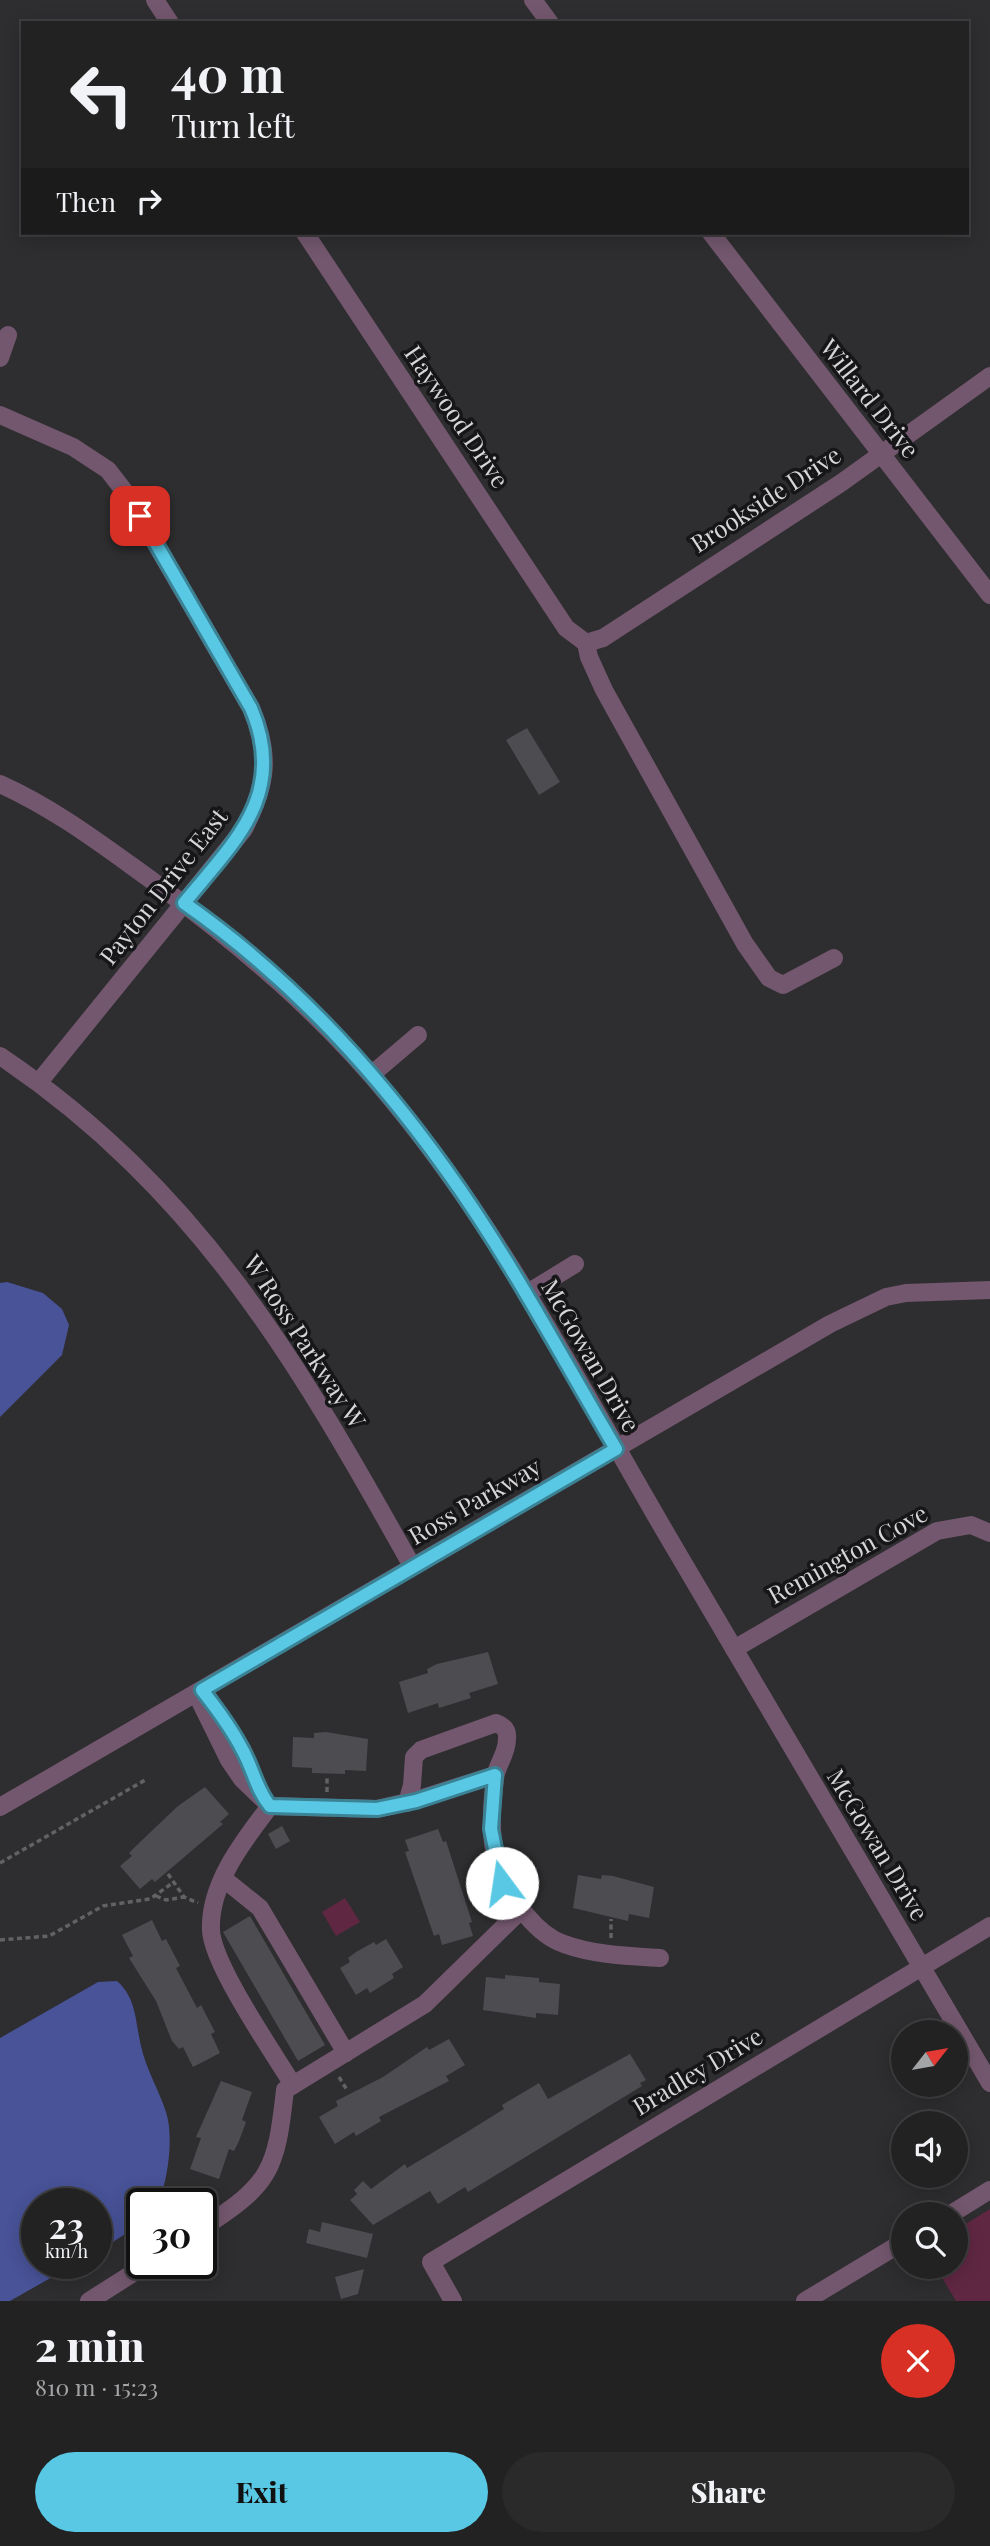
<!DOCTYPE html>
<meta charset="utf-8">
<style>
:root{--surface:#222223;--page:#2a2a2b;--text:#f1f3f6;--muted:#a2a4a6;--line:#3f3f41;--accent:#59c8e4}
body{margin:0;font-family:"Playfair Display",serif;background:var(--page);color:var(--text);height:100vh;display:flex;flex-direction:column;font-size:26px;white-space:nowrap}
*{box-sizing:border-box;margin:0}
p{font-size:23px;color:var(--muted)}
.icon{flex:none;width:38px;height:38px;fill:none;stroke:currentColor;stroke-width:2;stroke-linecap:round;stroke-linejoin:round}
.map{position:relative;height:2301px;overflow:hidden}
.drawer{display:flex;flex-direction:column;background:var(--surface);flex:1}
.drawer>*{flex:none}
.banner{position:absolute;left:21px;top:21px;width:948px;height:214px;border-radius:0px;box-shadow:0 4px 18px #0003,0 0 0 2px var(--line);background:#222223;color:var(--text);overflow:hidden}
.needle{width:46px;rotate:59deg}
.tools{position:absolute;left:891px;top:2020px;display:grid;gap:14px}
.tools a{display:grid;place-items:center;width:77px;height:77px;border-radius:50%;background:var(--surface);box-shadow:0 4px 18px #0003,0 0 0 2px var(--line);font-size:35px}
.speed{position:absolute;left:21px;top:2188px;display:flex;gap:14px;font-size:35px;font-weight:700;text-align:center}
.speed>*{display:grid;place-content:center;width:91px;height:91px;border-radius:50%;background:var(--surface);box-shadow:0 4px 18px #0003,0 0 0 2px var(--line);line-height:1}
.speed small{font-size:18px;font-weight:400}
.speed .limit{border:4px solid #111;border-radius:10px;background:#fff;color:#111}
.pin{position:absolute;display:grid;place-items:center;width:60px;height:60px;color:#fff;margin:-30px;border-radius:14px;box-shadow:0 4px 10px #0006}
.me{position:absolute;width:77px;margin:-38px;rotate:346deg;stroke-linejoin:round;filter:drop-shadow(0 0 5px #0008)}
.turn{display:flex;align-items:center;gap:24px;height:147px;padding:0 35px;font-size:32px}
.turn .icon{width:91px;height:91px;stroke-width:2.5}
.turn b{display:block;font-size:49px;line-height:60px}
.then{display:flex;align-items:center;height:66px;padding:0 35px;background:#0003;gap:14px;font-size:26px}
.round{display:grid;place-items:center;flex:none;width:74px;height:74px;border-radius:37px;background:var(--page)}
.overview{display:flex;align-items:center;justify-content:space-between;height:119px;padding:0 35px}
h1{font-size:42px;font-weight:800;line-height:52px}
.button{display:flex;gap:14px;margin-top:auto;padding:14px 35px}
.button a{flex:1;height:80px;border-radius:42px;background:var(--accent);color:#111;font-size:28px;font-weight:800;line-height:80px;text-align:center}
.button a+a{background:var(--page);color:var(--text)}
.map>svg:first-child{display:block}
.green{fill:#602743}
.water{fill:#485398}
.building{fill:#4d4c50}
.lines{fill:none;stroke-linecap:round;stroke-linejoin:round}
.path{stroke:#626163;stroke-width:3.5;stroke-dasharray:5 3.5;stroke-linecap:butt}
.minor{stroke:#73576e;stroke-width:18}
.route-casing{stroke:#3a8294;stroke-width:18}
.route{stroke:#59c8e4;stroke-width:12}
.labels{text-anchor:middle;stroke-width:7;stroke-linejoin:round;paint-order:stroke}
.street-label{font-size:24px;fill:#d6d5d7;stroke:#161517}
</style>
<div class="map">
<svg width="990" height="2301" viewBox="0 0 990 2301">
<rect width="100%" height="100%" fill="#2e2d2f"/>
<!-- green -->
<g class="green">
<path d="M345,1898L360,1922L336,1936L322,1912Z"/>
<path d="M990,2209V2301H956L935,2266H956V2230Z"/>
</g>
<!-- water -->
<g class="water">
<path d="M7,1282L43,1293L62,1309L69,1325L62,1355L0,1417V1283Z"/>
<path d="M117,1981C137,1999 135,2021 141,2046C146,2069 159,2090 166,2112C174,2136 168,2181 158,2203H142V2223L96,2253V2203H37V2263H77L10,2301H0V2038L98,1982Z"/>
</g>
<!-- building -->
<g class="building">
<path d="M527,728L560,782L539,795L506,740Z"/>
<path d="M488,1652L498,1684L469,1693L471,1698L439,1708L438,1703L408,1713L399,1682L428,1673L427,1669L437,1664Z"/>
<path d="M326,1732L368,1739L366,1771L345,1770V1774L312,1773V1768L292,1767L293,1737L314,1738V1733Z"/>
<path d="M205,1787L229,1814L220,1822L223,1824L155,1882L152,1879L140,1889L120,1866L132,1856L129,1853L137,1845L178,1806Z"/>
<path d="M282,1826L290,1841L276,1849L268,1834Z"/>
<path d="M438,1829L443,1842L446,1841L472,1922L469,1923L473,1936L442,1945L439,1934L434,1936L405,1852L409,1851L405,1840Z"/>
<path d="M578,1875L601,1879L602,1875L613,1876L654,1887L649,1918L629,1914L628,1921L573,1908Z"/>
<path d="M250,1916L325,2045L298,2061L223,1932Z"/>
<path d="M152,1920L162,1941L166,1939L180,1966L176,1968L197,2008L201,2005L215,2032L211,2034L220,2053L193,2067L183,2047L179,2049L172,2041L156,2001L129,1958L133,1956L122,1935Z"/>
<path d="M386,1939L403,1967L392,1974L394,1978L370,1993L367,1988L356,1995L340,1968L350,1962L348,1958L356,1952L374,1942L376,1945Z"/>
<path d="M505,1975L539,1978V1982L560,1984L558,2015L536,2013V2018L483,2010L486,1977L505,1979Z"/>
<path d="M449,2039L465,2065L446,2076L449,2081L379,2117L381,2121L356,2136L354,2132L335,2144L319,2117L338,2106L336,2101L383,2077L427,2047L429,2050Z"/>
<path d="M630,2054L646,2080L640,2083L642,2086L468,2192L465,2187L438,2204L430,2191L373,2225L350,2200L357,2194L354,2190L363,2181L371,2189L405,2164L407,2168L467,2132L504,2109L502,2105L539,2083L548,2099Z"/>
<path d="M221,2081L252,2092L242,2120L246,2122L239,2141L234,2151L229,2149L219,2179L190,2169L201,2138L196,2137Z"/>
<path d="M322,2222L373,2234L367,2258L306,2243L309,2229L320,2232Z"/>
<path d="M364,2269L358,2294L341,2299L335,2277Z"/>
</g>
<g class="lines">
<!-- path -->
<g class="path">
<path d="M327,1792V1777"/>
<path d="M0,1863L147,1779"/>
<path d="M168,1874L184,1897L198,1903"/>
<path d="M156,1896L166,1900L184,1897"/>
<path d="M611,1938V1919"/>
<path d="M0,1940L49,1936L103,1906L150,1899L174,1882"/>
<path d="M339,2077L347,2090"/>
</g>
<!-- minor -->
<g class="minor">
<path d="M155,0L170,23"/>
<path d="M533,0L550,23"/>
<path d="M305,233L566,628L586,643L603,638L841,483L990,376"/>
<path d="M711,233L990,595"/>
<path d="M0,358L8,335"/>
<path d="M0,415L73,447L108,470L128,496L251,708C271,756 267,784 244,829L39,1082"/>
<path d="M586,643L589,657L604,690L745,944L769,978L783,985L834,958"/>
<path d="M0,784C56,809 105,847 154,882C242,946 324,1016 393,1101C506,1238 587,1400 677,1552C781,1729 886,1905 990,2083"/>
<path d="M0,1056C199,1190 298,1362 412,1566"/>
<path d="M371,1075L418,1035"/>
<path d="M526,1294L575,1264"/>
<path d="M734,1649L937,1531L971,1525L990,1533"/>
<path d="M196,1693L229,1760L242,1779L270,1806L377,1809L416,1800L495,1775"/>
<path d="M207,1696L242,1749L260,1793"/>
<path d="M407,1803L412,1785L414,1757L421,1750L496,1723C504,1726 508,1731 507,1739C507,1755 496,1765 495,1779C488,1829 490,1877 526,1915C536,1927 549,1939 564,1944C594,1955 628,1956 660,1958"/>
<path d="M270,1806C244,1840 209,1884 211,1930C212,1964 273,2052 293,2085"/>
<path d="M0,1807L830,1324L886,1297L906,1293L990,1290"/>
<path d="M224,1879L260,1908L346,2053"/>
<path d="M951,2214L990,2190"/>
<path d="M201,2229C271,2184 276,2171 285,2090L425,2004L521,1910"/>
<path d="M89,2301L149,2263"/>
<path d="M453,2301L431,2262L990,1926"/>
<path d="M805,2301L903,2242"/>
</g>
</g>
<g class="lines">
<defs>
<path id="route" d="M140,516L251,708C288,794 235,841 184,903C286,974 375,1070 447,1171C510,1259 561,1356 616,1449L202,1690C217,1709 232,1729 243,1751C253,1769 257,1791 270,1806L377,1809L416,1801L495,1775L491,1829L502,1883"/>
</defs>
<!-- route casing -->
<use href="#route" class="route-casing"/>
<!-- route -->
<use href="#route" class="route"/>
</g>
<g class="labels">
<!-- street labels -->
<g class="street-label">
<text transform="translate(869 399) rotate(52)" y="8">Willard Drive</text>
<text transform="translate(456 417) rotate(56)" y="8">Haywood Drive</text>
<text transform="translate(766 500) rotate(-33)" y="8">Brookside Drive</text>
<text transform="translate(164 887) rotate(-52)" y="8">Payton Drive East</text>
<text transform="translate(304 1342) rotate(57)" y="8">W Ross Parkway W</text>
<text transform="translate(590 1356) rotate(60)" y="8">McGowan Drive</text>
<text transform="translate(475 1502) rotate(-30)" y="8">Ross Parkway</text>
<text transform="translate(848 1555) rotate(-29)" y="8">Remington Cove</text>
<text transform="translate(877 1845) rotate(59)" y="8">McGowan Drive</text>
<text transform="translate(698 2072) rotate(-31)" y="8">Bradley Drive</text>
</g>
</g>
</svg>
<div class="tools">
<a><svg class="needle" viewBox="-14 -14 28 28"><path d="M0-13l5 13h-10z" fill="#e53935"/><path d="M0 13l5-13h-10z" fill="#a2a4a6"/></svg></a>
<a><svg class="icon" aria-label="sound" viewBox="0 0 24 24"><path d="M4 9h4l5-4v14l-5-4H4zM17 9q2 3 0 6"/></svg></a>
<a><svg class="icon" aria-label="search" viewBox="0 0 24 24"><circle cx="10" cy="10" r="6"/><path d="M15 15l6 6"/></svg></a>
</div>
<div class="speed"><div>23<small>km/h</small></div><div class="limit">30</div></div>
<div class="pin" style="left:140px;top:516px;background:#d93025"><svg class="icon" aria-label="arrive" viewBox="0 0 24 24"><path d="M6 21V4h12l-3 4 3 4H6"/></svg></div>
<svg class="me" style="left:502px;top:1883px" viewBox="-20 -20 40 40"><circle r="19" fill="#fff"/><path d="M0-13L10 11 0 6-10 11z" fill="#59c8e4"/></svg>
<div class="banner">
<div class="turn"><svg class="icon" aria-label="left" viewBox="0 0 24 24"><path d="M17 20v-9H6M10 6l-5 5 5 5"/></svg><div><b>40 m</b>Turn left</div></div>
<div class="then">Then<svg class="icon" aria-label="right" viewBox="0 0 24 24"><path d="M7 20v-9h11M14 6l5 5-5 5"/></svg></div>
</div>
</div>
<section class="drawer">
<div class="overview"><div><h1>2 min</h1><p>810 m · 15:23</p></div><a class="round" style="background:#d93025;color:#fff"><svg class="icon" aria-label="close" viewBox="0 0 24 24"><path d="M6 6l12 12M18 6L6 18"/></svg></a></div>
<div class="button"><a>Exit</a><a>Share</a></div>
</section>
